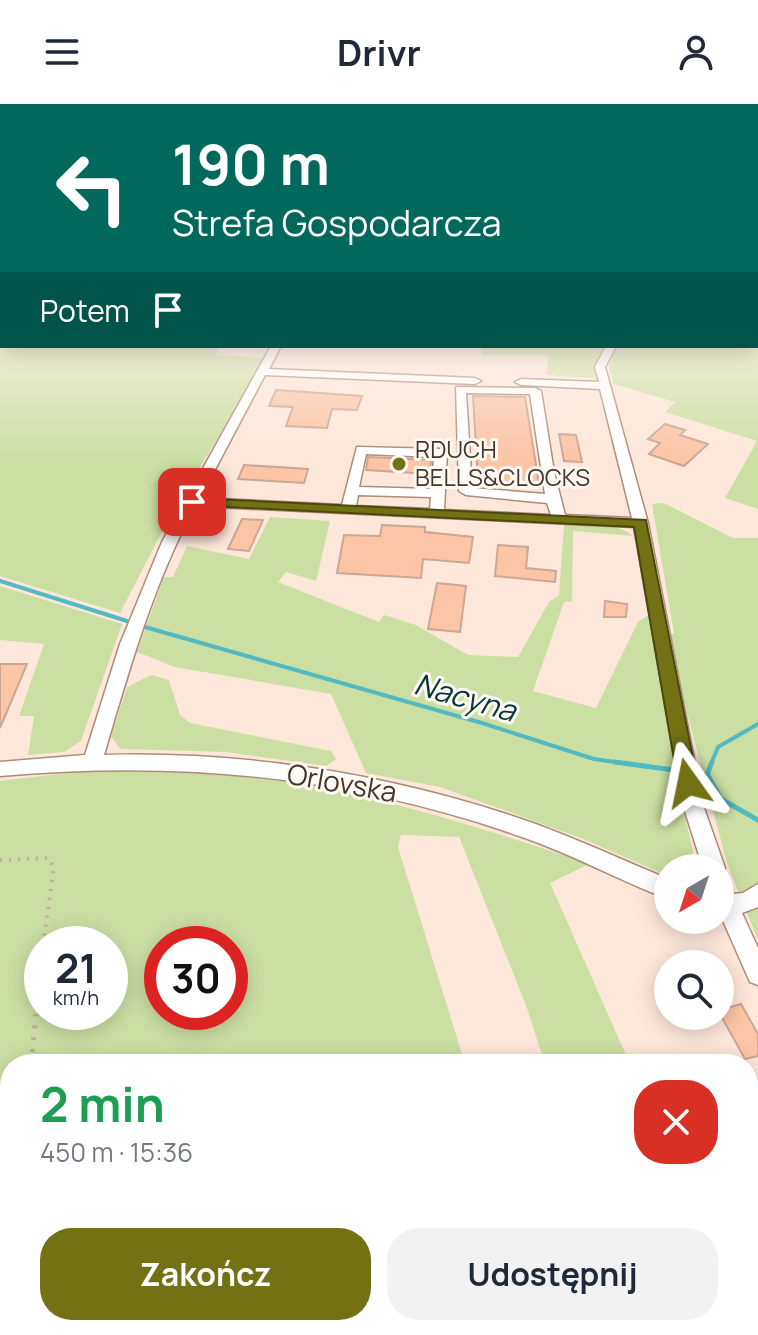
<!DOCTYPE html>
<html lang="pl">
<meta charset="utf-8">
<style>
:root{--surface:#fff;--page:#f2f2f3;--text:#1f2937;--muted:#747a83;--accent:#727114}
body{margin:0;font-family:Manrope,sans-serif;background:var(--page);color:var(--text);height:100vh;display:flex;flex-direction:column;font-size:30px;white-space:nowrap}
*{box-sizing:border-box;margin:0}
p{font-size:26px;color:var(--muted)}
.icon{flex:none;width:44px;height:44px;fill:none;stroke:currentColor;stroke-width:2;stroke-linecap:round;stroke-linejoin:round}
.map{position:relative;flex:1;overflow:hidden}
.side{position:absolute;left:0px;top:950px;width:758px;height:282px;display:flex;flex-direction:column;background:var(--surface);border-radius:32px 32px 0 0;box-shadow:0 4px 20px #0003}
.side>*{flex:none}
.guide{position:absolute;left:0px;top:0px;width:758px;height:244px;box-shadow:0 4px 20px #0003;background:#00695c;color:#fff;overflow:hidden}
.needle{width:52px;rotate:219deg}
.fabs{position:absolute;left:654px;top:750px;display:grid;gap:16px}
.fabs a{display:grid;place-items:center;width:80px;height:80px;border-radius:50%;background:var(--surface);box-shadow:0 4px 20px #0003;font-size:40px}
.speed{position:absolute;left:24px;top:822px;display:flex;gap:16px;font-size:40px;font-weight:700;text-align:center}
.speed>*{display:grid;place-content:center;width:104px;height:104px;border-radius:50%;background:var(--surface);box-shadow:0 4px 20px #0003;line-height:1}
.speed small{font-size:20px;font-weight:400}
.speed .limit{border:12px solid #d22;background:#fff;color:#111}
.pin{position:absolute;display:grid;place-items:center;width:68px;height:68px;color:#fff;margin:-34px;border-radius:16px;box-shadow:0 4px 12px #0006}
.me{position:absolute;width:88px;margin:-44px;rotate:348deg;stroke-linejoin:round;filter:drop-shadow(0 0 6px #0008)}
.turn{display:flex;align-items:center;gap:28px;height:168px;padding:0 40px;font-size:36px}
.turn .icon{width:104px;height:104px;stroke-width:2.5}
.turn b{display:block;font-size:56px;line-height:68px}
.then{display:flex;align-items:center;height:76px;padding:0 40px;background:#0003;gap:16px;font-size:30px}
.round{display:grid;place-items:center;flex:none;width:84px;height:84px;border-radius:32px;background:var(--page)}
.overview{display:flex;align-items:center;justify-content:space-between;height:136px;padding:0 40px}
h1{font-size:48px;font-weight:700;line-height:60px;color:#1e9e55}
.cta{display:flex;gap:16px;margin-top:auto;padding:16px 40px}
.cta a{flex:1;height:92px;border-radius:32px;background:var(--accent);color:#fff;font-size:32px;font-weight:700;line-height:92px;text-align:center}
.cta a+a{background:var(--page);color:var(--text)}
header{display:flex;justify-content:space-between;align-items:center;height:104px;padding:0 40px;background:var(--surface);font-size:36px;font-weight:700}
.map>svg:first-child{display:block}
.green{fill:#ccdfa3;fill-rule:evenodd}
.lines{fill:none;stroke-linecap:round;stroke-linejoin:round}
.stream-far1{stroke:#54bac1;stroke-width:4}
.stream{stroke:#54bac1;stroke-width:5}
.building{fill:#fcc5a6;stroke:#cba794;stroke-width:2}
.minor-casing{stroke:#ad8c78;stroke-width:3}
.path-far1{stroke:#c1ada2;stroke-width:4;stroke-dasharray:2 7;stroke-linecap:butt}
.path{stroke:#c1ada2;stroke-width:5;stroke-dasharray:3 9;stroke-linecap:butt}
.minor{fill:#fff;fill-rule:evenodd}
.route{fill:#727114;stroke:#4a490d;stroke-width:2}
.poi-dot{fill:#727114;stroke:#fff8f3;stroke-width:3}
.labels{text-anchor:middle;stroke-width:6;stroke-linejoin:round;paint-order:stroke}
.far-poi-label{font-size:24px;fill:#43362d;stroke:#fff8f3;text-anchor:start}
.street-label{font-size:28px;fill:#43362d;stroke:#fff8f3}
.water-label{font-size:30px;font-style:italic;fill:#04373a;stroke:#fff8f3}
</style>
<header><svg class="icon" aria-label="menu" viewBox="0 0 24 24"><path d="M4 6h16M4 12h16M4 18h16"/></svg>Drivr<svg class="icon" aria-label="person" viewBox="0 0 24 24"><circle cx="12" cy="8" r="4"/><path d="M4 21q1-7 8-7t8 7"/></svg></header>
<div class="map">
<svg width="758" height="1231" viewBox="0 0 758 1231">
<rect width="100%" height="100%" fill="#fde7da"/>
<!-- green -->
<g class="green">
<path d="M0,183L2,242H220L216,251L263,254L251,280L192,376L175,383L164,410L167,418L120,509L0,472Z"/>
<path d="M756,188H758V405L725,394L757,337L665,308L675,298L613,280L609,263L616,242H756Z"/>
<path d="M604,242L597,254L594,274L547,271L548,251H482L481,243Z"/>
<path d="M664,399L733,434H758V836L727,759L666,530H674L652,400Z"/>
<path d="M270,413L330,417L316,477L286,468L278,478L379,518L384,511L416,521L468,551L518,553L549,498L559,491L564,421C586,421 615,417 633,432L573,427L572,497L564,498L533,587L596,604L638,518L656,506L681,696L697,764H668V772L581,734L440,683L366,669L331,590L175,563L137,548L164,473H173L187,442L249,455Z"/>
<path d="M0,482L122,520L81,637L64,648L28,651L34,612H19L44,540L0,536Z"/>
<path d="M151,571L169,576L180,611L190,619L331,647L336,655L326,662L226,648L121,645L111,633L127,583Z"/>
<path d="M91,666C162,669 238,668 309,681C405,700 497,728 589,760L550,779L630,960H545L527,904L459,733L401,731L398,743L465,960H10V1222H154V1231H0V677ZM42,840H110V908H42ZM162,840H230V908H162Z"/>
<path d="M627,1222H747L751,1231H629Z"/>
</g>
<g class="lines">
<!-- stream-far1 -->
<g class="stream-far1">
<path d="M0,477L127,517"/>
<path d="M145,523L482,619L594,655L629,660"/>
<path d="M711,660L718,643L758,620"/>
</g>
<!-- stream -->
<g class="stream">
<path d="M615,658L681,667"/>
<path d="M694,669L707,671"/>
<path d="M707,671L712,658"/>
<path d="M708,672L721,695L758,716"/>
</g>
</g>
<!-- building -->
<g class="building">
<path d="M276,286L362,292L357,306L332,305L327,324L286,322L293,303L269,302Z"/>
<path d="M473,292L525,293L539,380L478,378Z"/>
<path d="M665,320L685,326L680,331L708,340L684,362L649,350L660,339L648,335Z"/>
<path d="M559,330L576,331L582,358L564,357Z"/>
<path d="M368,353L431,356L430,370L366,366Z"/>
<path d="M244,361L308,365L304,379L238,375Z"/>
<path d="M242,415L263,416L249,447L228,445Z"/>
<path d="M382,421L425,423V428L473,433L469,459L423,455L421,474L337,469L344,431L380,432Z"/>
<path d="M498,441L528,443L526,464L556,467L555,478L495,472Z"/>
<path d="M437,479L466,482L460,528L428,525Z"/>
<path d="M605,497L627,500L626,513H604Z"/>
<path d="M0,560H27L0,624Z"/>
<path d="M741,900L758,930V952L745,955L720,910V906Z"/>
</g>
<g class="lines">
<defs>
<g id="minor">
<path d="M271,242H281L269,265L475,274L481,277L475,280L265,271L200,394L342,401L357,343L441,345L447,349L444,406L551,411L547,399L466,391L459,387L456,283L535,284L541,287L554,368L565,411L632,414L600,285L521,281L515,278L521,275L599,278L595,263L606,242H616L605,263L648,419L703,701L725,764L721,770L720,764H703L683,701L634,423L195,402C153,481 129,566 104,651C249,647 396,671 533,719C579,736 623,756 668,775V795C618,776 572,750 522,733C350,672 181,656 0,672V658L85,651L120,540L162,438ZM466,289L530,290L545,390L472,384ZM366,350L434,353L432,385L359,383ZM358,391L431,393L430,405L356,402Z"/>
<path d="M720,775L728,777L733,790L743,789L758,780V803L742,809L758,844V881L750,878L720,810Z"/>
</g>
</defs>
<!-- minor casing -->
<use href="#minor" class="minor-casing"/>
<!-- path-far1 -->
<g class="path-far1">
<path d="M0,756L48,754L54,763L43,840"/>
<path d="M36,912L42,850"/>
</g>
<!-- path -->
<g class="path">
<path d="M31,960L36,910"/>
<path d="M0,1208L10,1136"/>
</g>
<!-- minor -->
<use href="#minor" class="minor"/>
</g>
<!-- sky -->
<linearGradient id="sky" x2="0" y2="1"><stop stop-color="#6db6d8"/><stop offset="0.51" stop-color="#fef4ee"/><stop offset="1" stop-color="#fef4ee" stop-opacity="0"/></linearGradient>
<rect width="758" height="356" fill="url(#sky)"/>
<!-- route -->
<path class="route" d="M192,394L646,416L698,679L695,684L688,687L678,679L634,423L187,401L185,398Z"/>
<!-- markers -->
<circle class="poi-dot" cx="399" cy="360" r="8"/>
<g class="labels">
<!-- far-poi labels -->
<g class="far-poi-label">
<text x="415" y="354">RDUCH<tspan x="415" dy="28">BELLS&amp;CLOCKS</tspan></text>
</g>
<!-- street labels -->
<g class="street-label">
<text transform="translate(342 679) rotate(10)" y="10">Orlovska</text>
</g>
<!-- water labels -->
<g class="water-label">
<text transform="translate(465 594) rotate(16)" y="10">Nacyna</text>
</g>
</g>
</svg>
<div class="fabs">
<a><svg class="needle" viewBox="-14 -14 28 28"><path d="M0-13l5 13h-10z" fill="#e53935"/><path d="M0 13l5-13h-10z" fill="#747a83"/></svg></a>
<a><svg class="icon" aria-label="search" viewBox="0 0 24 24"><circle cx="10" cy="10" r="6"/><path d="M15 15l6 6"/></svg></a>
</div>
<div class="speed"><div>21<small>km/h</small></div><div class="limit">30</div></div>
<div class="pin" style="left:192px;top:398px;background:#d93025"><svg class="icon" aria-label="arrive" viewBox="0 0 24 24"><path d="M6 21V4h12l-3 4 3 4H6"/></svg></div>
<svg class="me" style="left:688px;top:679px" viewBox="-20 -20 40 40"><path d="M0-17L14 15 0 8-14 15z" fill="#727114" stroke="#fff" stroke-width="4"/></svg>
<div class="guide">
<div class="turn"><svg class="icon" aria-label="left" viewBox="0 0 24 24"><path d="M17 20v-9H6M10 6l-5 5 5 5"/></svg><div><b>190 m</b>Strefa Gospodarcza</div></div>
<div class="then">Potem<svg class="icon" aria-label="arrive" viewBox="0 0 24 24"><path d="M6 21V4h12l-3 4 3 4H6"/></svg></div>
</div>
<section class="side">
<div class="overview"><div><h1>2 min</h1><p>450 m · 15:36</p></div><a class="round" style="background:#d93025;color:#fff"><svg class="icon" aria-label="close" viewBox="0 0 24 24"><path d="M6 6l12 12M18 6L6 18"/></svg></a></div>
<div class="cta"><a>Zakończ</a><a>Udostępnij</a></div>
</section>
</div>
